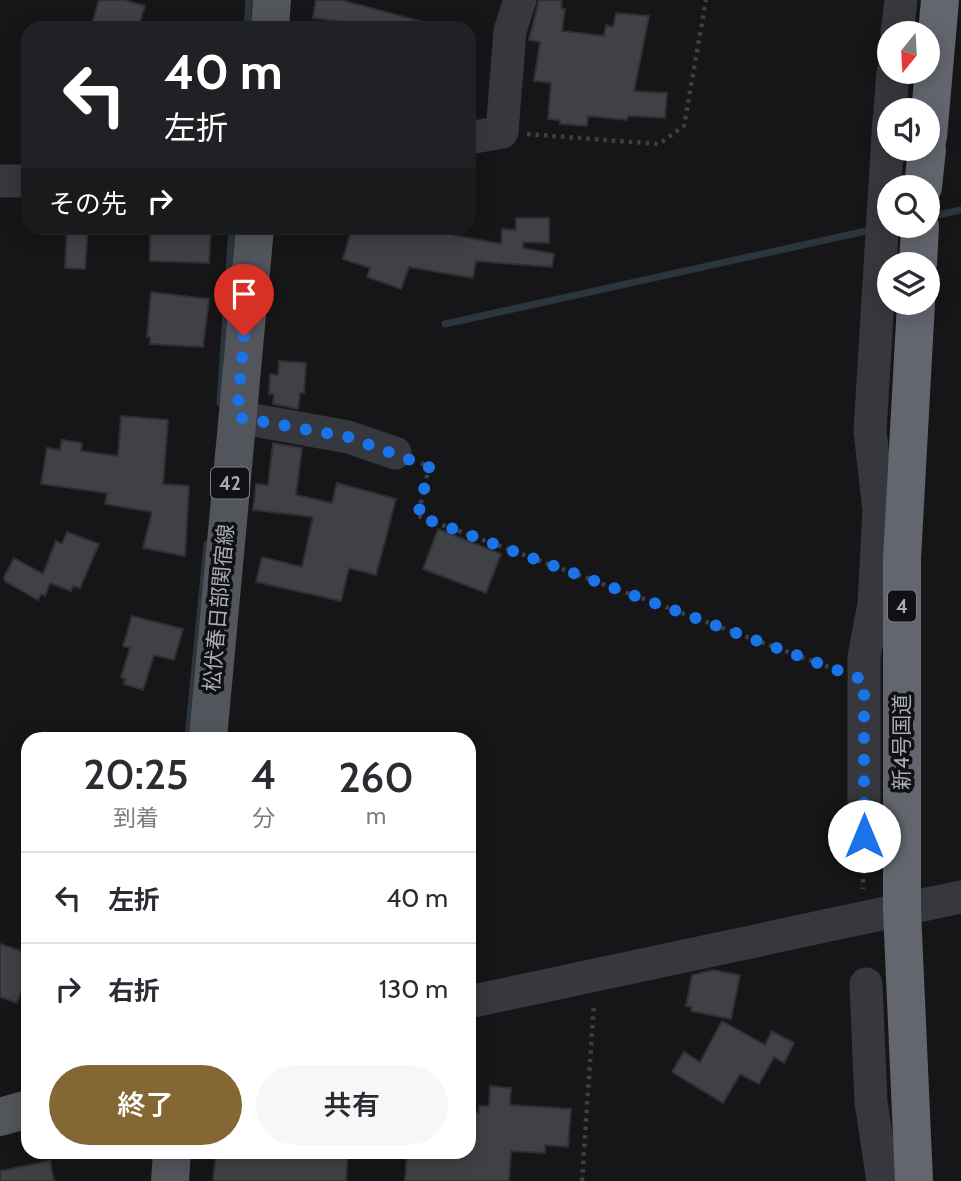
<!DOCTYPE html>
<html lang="ja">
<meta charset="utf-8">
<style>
:root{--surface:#fff;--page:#f7f7f7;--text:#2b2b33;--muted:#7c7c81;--line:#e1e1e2;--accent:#856733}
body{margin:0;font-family:Cabin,"Noto Sans JP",sans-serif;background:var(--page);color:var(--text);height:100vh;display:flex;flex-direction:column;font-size:26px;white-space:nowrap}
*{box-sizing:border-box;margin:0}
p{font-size:23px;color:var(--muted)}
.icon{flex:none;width:38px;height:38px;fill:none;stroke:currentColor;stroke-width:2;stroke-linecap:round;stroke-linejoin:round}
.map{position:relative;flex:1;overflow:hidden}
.panel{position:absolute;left:21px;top:732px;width:455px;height:427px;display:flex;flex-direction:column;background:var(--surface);border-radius:21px;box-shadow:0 4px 18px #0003}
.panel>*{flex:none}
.hud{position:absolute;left:21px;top:21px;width:455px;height:214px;border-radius:21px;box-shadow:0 4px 18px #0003;background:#202124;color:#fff;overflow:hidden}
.needle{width:46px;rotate:198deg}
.fabs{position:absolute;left:877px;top:21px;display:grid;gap:14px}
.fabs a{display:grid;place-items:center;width:63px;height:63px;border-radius:50%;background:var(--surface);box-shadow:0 4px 18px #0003;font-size:35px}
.pin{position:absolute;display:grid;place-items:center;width:60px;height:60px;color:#fff;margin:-72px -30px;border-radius:50% 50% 50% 0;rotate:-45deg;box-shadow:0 0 7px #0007}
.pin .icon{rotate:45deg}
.me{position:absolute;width:77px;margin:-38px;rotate:0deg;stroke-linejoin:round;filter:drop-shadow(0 0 5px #0008)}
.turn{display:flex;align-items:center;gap:24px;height:147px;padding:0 28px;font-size:32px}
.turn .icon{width:91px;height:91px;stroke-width:2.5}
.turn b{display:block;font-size:49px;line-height:60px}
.then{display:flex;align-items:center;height:66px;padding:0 28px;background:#0003;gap:14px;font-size:26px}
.eta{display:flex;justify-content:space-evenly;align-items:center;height:119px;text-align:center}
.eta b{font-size:42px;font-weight:600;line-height:49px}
.action{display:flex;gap:14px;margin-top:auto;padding:14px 28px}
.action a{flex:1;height:80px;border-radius:42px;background:var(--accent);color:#fff;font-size:28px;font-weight:600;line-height:80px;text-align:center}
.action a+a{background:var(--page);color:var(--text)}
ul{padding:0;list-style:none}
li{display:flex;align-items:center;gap:21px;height:91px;padding:0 28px;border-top:2px solid var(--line)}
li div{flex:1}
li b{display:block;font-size:26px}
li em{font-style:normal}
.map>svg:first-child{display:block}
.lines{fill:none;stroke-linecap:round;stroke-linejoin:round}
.stream{stroke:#2c353c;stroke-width:7}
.building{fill:#404145;stroke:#303034;stroke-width:2}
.path{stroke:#3d3f44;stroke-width:4.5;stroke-dasharray:3.5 5;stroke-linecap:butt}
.minor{stroke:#37383d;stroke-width:33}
.major{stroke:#53555c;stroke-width:38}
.highway{stroke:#63666e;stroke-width:38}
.route{stroke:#1a73e8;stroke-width:12;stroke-dasharray:0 21.6}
.labels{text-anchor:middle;stroke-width:7;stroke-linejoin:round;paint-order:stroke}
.shield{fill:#111113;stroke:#7b7e86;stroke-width:2}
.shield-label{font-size:19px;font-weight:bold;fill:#a8adb8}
.street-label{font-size:21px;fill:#a8adb8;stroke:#111113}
</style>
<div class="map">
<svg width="961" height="1181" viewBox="0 0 961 1181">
<rect width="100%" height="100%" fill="#161618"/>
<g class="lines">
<!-- stream -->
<g class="stream">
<path d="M247,28L249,0"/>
<path d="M928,217L961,210"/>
<path d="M445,324L875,229"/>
<path d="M220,403L232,228"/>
<path d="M188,738L207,544"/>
</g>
</g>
<!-- building -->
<g class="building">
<path d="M99,0H124L145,6L138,28H91Z"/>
<path d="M316,0H341L423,22L422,28H350L351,23L313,18Z"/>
<path d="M539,0H562L561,8L565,9L562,31L604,36L606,25L613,27L616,13L649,16L634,91L667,93L665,118L628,116L627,120L588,116L587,126L560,124V120L548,119L551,83L534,81L540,42L529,40Z"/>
<path d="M516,218H549V243L523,242V248L554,254L552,267L476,261L473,278L409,267L401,289L367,277L370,268L343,259L352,228H454L453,235L501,244L502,229L516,230Z"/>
<path d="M67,228H88L85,269L65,268Z"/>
<path d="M150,228H211L209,263L150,261Z"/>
<path d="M151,292L209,299L203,347L150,344V337H147Z"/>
<path d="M279,361L306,363L304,393H300L298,409L273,404L274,394H269L270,374L278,375Z"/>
<path d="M121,416L168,420L163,484L189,486L185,556L143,548L152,512L105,504L107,493L41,484L47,448L60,450L62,440L82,443L81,451L118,456Z"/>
<path d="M273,443L302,448L296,495L332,503L337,483L396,499L376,575L349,568L341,601L256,582L262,557L302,567L313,517L253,510L256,484L268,485Z"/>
<path d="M438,529L501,554L486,593L423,569Z"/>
<path d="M67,532L99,544L80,588L73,586L71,591L50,583L45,596L41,594L38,600L5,581L4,577L14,558L43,574L56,541L62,544Z"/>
<path d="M132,616L183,629L174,660L154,655L143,690L124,684L125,679L121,677L130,648L123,646Z"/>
<path d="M0,944L28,953V993L21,991L17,1003L0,997Z"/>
<path d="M713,970L740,975L731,1019L691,1011L692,1007L686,1006L692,975Z"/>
<path d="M722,1021L765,1045L772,1031L794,1043L784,1063L774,1057L759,1084L740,1074L723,1103L672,1072L684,1052L700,1062Z"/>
<path d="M490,1086L511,1088L510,1105L571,1109L568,1147L545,1145V1153L511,1151L509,1181H405L407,1152H469V1112L479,1113V1106H489Z"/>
<path d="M216,1152H348L346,1181H213Z"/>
<path d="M50,1161L54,1181H0V1171Z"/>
</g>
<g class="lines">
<!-- path -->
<g class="path">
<path d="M527,134L659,144L684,126L706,0"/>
<path d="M421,463L429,467L418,516L837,670"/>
<path d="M863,862V889"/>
<path d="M582,1181L594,1003"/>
</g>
<!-- minor -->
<g class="minor">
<path d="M897,33L901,0"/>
<path d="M890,110L893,72"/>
<path d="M469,138L502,132L510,31L520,0"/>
<path d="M0,181H28"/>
<path d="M237,417L348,437L395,453"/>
<path d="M864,836V657L874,604L879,510L870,431L889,119"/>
<path d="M866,984L871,1102L883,1181"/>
<path d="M469,1002L961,897"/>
</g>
<!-- major -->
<g class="major">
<path d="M270,28L272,0"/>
<path d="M208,738L255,228"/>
<path d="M0,1117L28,1109"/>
<path d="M170,1181L172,1152"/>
</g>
<!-- highway -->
<g class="highway">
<path d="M928,137L940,0"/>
<path d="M923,187L927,149"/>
<path d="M918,264L920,226"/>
<path d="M914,1181L902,910V558L916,303"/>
</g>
</g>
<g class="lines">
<!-- route -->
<path class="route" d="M244,336L237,417L348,437L429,467L418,516L864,680V836"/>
</g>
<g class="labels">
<!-- shield labels -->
<g class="shield">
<rect x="211" y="467.5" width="38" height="31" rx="5"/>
<rect x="888" y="590.5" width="28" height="31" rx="5"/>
</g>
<g class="shield-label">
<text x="230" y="490">42</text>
<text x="902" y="613">4</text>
</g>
<!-- street labels -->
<g class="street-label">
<text transform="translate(219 608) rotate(-85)" y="7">松伏春日部関宿線</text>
<text transform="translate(902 742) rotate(-90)" y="7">新4号国道</text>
</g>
</g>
</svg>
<div class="fabs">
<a><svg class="needle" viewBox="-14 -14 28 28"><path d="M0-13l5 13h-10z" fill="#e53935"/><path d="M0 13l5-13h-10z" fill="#7c7c81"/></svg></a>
<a><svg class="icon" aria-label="sound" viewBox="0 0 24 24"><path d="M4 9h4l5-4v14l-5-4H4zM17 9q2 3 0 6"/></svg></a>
<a><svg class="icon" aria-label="search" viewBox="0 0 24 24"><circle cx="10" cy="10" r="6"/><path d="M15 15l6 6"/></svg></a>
<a><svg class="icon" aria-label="layers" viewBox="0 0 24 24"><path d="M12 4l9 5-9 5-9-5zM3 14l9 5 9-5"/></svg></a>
</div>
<div class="pin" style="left:244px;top:336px;background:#d93025"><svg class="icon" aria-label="arrive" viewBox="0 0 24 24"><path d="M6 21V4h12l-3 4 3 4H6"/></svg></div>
<svg class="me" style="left:864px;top:836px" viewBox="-20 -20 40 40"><circle r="19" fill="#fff"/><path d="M0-13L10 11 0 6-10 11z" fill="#1a73e8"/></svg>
<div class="hud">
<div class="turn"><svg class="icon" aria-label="left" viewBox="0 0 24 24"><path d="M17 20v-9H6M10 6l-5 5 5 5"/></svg><div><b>40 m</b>左折</div></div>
<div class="then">その先<svg class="icon" aria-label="right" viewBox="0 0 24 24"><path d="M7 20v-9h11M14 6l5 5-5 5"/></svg></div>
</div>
<section class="panel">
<div class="eta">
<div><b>20:25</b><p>到着</p></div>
<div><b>4</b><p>分</p></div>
<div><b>260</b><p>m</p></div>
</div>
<ul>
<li><svg class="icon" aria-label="left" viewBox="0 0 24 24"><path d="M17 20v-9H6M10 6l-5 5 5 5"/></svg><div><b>左折</b></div><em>40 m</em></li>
<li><svg class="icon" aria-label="right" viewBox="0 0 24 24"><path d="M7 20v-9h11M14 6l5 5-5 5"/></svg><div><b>右折</b></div><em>130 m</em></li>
</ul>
<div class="action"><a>終了</a><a>共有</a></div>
</section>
</div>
